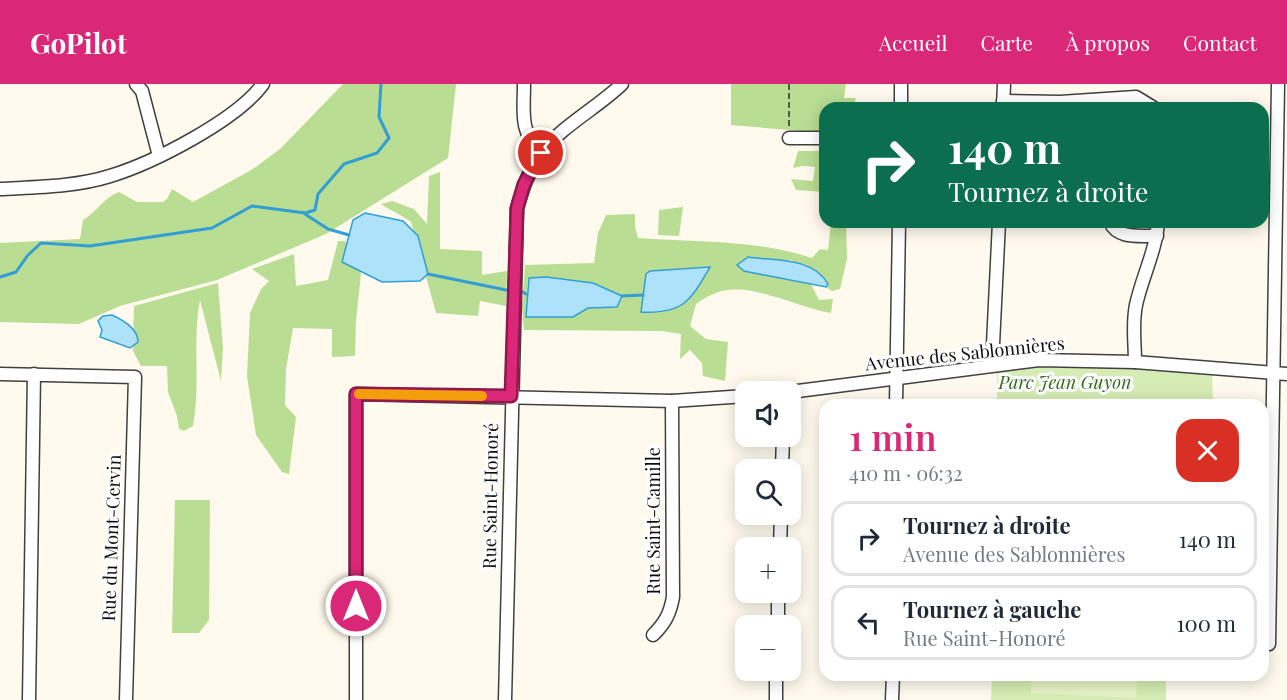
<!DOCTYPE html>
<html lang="fr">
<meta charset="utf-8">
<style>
:root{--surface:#fff;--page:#f6f6f7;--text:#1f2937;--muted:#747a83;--line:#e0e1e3;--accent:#db2777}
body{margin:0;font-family:"Playfair Display",serif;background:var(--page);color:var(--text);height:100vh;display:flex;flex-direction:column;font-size:22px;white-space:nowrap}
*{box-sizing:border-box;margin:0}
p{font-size:20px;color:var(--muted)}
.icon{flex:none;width:33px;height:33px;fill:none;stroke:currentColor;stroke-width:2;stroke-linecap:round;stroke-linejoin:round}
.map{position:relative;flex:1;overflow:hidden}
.panel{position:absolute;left:819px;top:315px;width:450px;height:282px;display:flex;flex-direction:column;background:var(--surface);border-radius:18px;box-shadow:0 3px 15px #0003}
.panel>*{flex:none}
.hud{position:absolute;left:819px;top:18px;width:450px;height:126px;border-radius:18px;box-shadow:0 3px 15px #0003;background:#0b6e4f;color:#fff;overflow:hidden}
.buttons{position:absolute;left:735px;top:297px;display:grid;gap:12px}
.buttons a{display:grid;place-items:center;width:66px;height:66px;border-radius:12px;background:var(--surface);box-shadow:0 3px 15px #0003;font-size:30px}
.pin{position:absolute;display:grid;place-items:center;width:51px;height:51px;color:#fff;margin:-26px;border:3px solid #fff;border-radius:50%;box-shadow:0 2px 6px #0007}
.me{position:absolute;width:66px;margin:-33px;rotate:0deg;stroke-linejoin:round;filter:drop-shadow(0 0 4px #0008)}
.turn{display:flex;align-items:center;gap:21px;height:126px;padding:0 30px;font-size:27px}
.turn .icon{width:78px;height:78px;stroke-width:2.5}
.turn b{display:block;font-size:42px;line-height:51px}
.round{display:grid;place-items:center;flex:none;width:63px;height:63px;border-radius:18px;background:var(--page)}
.head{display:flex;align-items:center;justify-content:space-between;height:102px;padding:0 30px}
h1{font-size:36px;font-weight:600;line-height:45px;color:var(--accent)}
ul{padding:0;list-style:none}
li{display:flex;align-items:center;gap:18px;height:75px;margin:0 12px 9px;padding:0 18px;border:3px solid var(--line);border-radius:18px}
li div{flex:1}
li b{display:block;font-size:22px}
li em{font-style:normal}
header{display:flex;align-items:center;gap:36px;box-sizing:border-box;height:84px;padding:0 30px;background:var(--accent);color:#fff}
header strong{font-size:28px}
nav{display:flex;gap:33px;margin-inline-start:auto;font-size:21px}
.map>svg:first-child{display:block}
.green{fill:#d5ecb4}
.forest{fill:#b9dd92;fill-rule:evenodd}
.pitch{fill:#e6f2c6}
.water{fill:#aee2fa;stroke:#319ed5;stroke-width:1.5}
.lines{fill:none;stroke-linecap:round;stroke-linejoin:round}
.stream{stroke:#319ed5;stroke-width:3}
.street-casing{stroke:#404040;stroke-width:15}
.path{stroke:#2f2f2f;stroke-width:1.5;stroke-dasharray:6 3;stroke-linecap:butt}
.street{stroke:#fff;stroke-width:12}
.route-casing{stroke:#8e194d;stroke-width:15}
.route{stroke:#db2777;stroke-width:10}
.slow{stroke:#f59e0b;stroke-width:10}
.labels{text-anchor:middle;stroke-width:6;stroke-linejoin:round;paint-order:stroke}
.street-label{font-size:18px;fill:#0d0d0d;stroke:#fff}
.park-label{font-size:18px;font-style:italic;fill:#2f6819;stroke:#fff}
</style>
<header>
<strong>GoPilot</strong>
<nav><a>Accueil</a><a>Carte</a><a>À propos</a><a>Contact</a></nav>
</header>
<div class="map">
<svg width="1287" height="616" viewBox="0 0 1287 616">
<rect width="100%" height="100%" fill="#fffaed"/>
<!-- green -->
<g class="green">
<path d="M997,281L1212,284L1213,321H997Z"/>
<path d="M992,591H1166V616H991Z"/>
</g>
<!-- forest -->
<g class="forest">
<path d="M343,0H456L448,74L326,150L217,196L120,222L79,240L0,238V159L80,155L83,136C97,128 103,114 119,108L137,118H163L167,115L172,105L193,118L253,85L280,65Z"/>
<path d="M731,0H846L844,14H856L853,24H825V49L731,41Z"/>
<path d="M798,67H825V108L796,106L791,95L813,97L815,83L802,82L793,84Z"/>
<path d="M440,88V165L482,167V191L507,187L506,222L480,217L478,232L436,229L411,138C402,131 391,127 381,120L392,117L414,125L427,140L429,92Z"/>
<path d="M683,123L679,152L658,151L659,126Z"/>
<path d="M635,130V142L638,154C695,158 759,156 812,174L820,165L828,166L831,138H846L847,175L840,205L832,207L826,203L828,200L791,176L777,177L748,173L744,187L810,198L819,216L833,215L831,229C798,224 749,196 716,209C709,211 702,216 696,220L690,242L706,255L728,258L725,297L703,292L702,279L690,266L680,275L681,250L662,247L524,246L522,224L525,181L594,179L598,149L606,131ZM646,190L690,216L659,228L641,227ZM528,194L593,199L622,212L617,223L588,224L573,233L526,232Z"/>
<path d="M338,157H345L361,190L356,236L355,272L332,273V245L293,244L286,285L285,321L296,333L289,390L282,388L256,351L247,292L250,229L261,205L269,197L252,185L294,170L296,202L328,196Z"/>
<path d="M218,199L223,264L221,297L200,216C192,257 201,301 193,342L184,347L179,345L177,332L168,308L167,282H141L133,267L134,222Z"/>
<path d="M175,416H210L209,536L199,549H172Z"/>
</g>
<!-- pitch -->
<g class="pitch">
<path d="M1085,314H1120L1119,321H1084Z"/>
<path d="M1031,591H1137L1136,614L1031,609Z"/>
</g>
<!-- water -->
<g class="water">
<path d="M365,129L403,137L418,152L428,190L420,197L382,198L342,178L353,136Z"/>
<path d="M748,173C775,177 813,173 828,200L826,203L744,187L737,181Z"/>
<path d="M710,183C690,217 684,230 641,228L646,190L650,187Z"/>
<path d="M546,193L593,199L622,212L617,223L588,224L573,233H526L529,194Z"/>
<path d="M112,231C123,236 138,245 138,258L130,264L100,253L102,246L98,237L103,232Z"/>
</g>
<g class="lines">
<!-- stream -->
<g class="stream">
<path d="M305,130L328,145L349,151"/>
<path d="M428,190L506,206"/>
<path d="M0,193L16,188L28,171L41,159L90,162L212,144L252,122L305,129L315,126L318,110L344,80L377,69L389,54L379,33L381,0"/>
<path d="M523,208L526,210"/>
<path d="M622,212L643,211"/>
</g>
<defs>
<g id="street">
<path d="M136,0L142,7L159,72"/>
<path d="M524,0C524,29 519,47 541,69"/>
<path d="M1003,17L1060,18L1136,13L1154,24"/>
<path d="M1003,23L1004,0"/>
<path d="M901,24V0"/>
<path d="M789,54H825"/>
<path d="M0,105C36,103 75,103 110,92C153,79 237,36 263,0"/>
<path d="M1110,138C1118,156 1141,151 1157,152"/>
<path d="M1135,278C1135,259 1132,240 1136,221C1142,193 1156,167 1158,138"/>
<path d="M992,281L999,138"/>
<path d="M0,290L135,293L126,616"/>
<path d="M790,308L1039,276L1135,278L1287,290"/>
<path d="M896,321L899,138"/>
<path d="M782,386L783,352"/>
<path d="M780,464L781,430"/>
<path d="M778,542V508"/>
<path d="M653,551C665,539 670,530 673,513L672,317"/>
<path d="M1269,560L1278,0"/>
<path d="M29,616L34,290"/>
<path d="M356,616V310L672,317L746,312"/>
<path d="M505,616L517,125C522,106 529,85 541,69C563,41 597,24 622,0"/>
<path d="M776,616V586"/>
<path d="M892,616L893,591"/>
</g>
</defs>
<!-- street casing -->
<use href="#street" class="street-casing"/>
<!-- path -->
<path class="path" d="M789,0V44"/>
<!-- street -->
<use href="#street" class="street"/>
</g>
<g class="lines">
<defs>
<path id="route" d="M356,522V310L511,312L517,124L524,100L541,69"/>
</defs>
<!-- route casing -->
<use href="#route" class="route-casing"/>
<!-- route -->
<use href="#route" class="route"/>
<!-- slow -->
<path class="slow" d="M359,310L482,312"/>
</g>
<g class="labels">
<!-- street labels -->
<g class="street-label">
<text transform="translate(965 270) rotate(-6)" y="6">Avenue des Sablonnières</text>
<text transform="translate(491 412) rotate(-89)" y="6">Rue Saint-Honoré</text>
<text transform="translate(654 437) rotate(-90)" y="6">Rue Saint-Camille</text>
<text transform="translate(112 454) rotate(-88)" y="6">Rue du Mont-Cervin</text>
</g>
<!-- park labels -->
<g class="park-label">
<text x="1065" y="305">Parc Jean Guyon</text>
</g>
</g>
</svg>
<div class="buttons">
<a><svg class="icon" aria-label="sound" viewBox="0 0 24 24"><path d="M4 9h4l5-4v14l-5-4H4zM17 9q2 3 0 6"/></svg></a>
<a><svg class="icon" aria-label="search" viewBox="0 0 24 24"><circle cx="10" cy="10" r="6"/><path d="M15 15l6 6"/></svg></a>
<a>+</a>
<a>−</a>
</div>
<div class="pin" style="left:541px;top:69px;background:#d93025"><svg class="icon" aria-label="arrive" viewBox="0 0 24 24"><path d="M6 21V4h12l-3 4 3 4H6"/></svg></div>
<svg class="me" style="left:356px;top:522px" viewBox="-20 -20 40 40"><circle r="17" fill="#db2777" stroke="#fff" stroke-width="3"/><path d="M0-11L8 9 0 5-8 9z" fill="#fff"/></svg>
<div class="hud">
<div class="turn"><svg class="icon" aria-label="right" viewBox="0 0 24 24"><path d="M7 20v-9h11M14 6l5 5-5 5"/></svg><div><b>140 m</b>Tournez à droite</div></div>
</div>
<section class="panel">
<div class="head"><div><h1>1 min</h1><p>410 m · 06:32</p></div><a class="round" style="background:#d93025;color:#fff"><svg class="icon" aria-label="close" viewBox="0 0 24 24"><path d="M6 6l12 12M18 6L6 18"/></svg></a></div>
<ul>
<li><svg class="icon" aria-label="right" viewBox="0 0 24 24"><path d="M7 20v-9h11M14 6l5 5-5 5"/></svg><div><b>Tournez à droite</b><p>Avenue des Sablonnières</p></div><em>140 m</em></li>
<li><svg class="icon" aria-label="left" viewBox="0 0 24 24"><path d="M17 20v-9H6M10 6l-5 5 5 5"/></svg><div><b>Tournez à gauche</b><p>Rue Saint-Honoré</p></div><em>100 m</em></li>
</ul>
</section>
</div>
